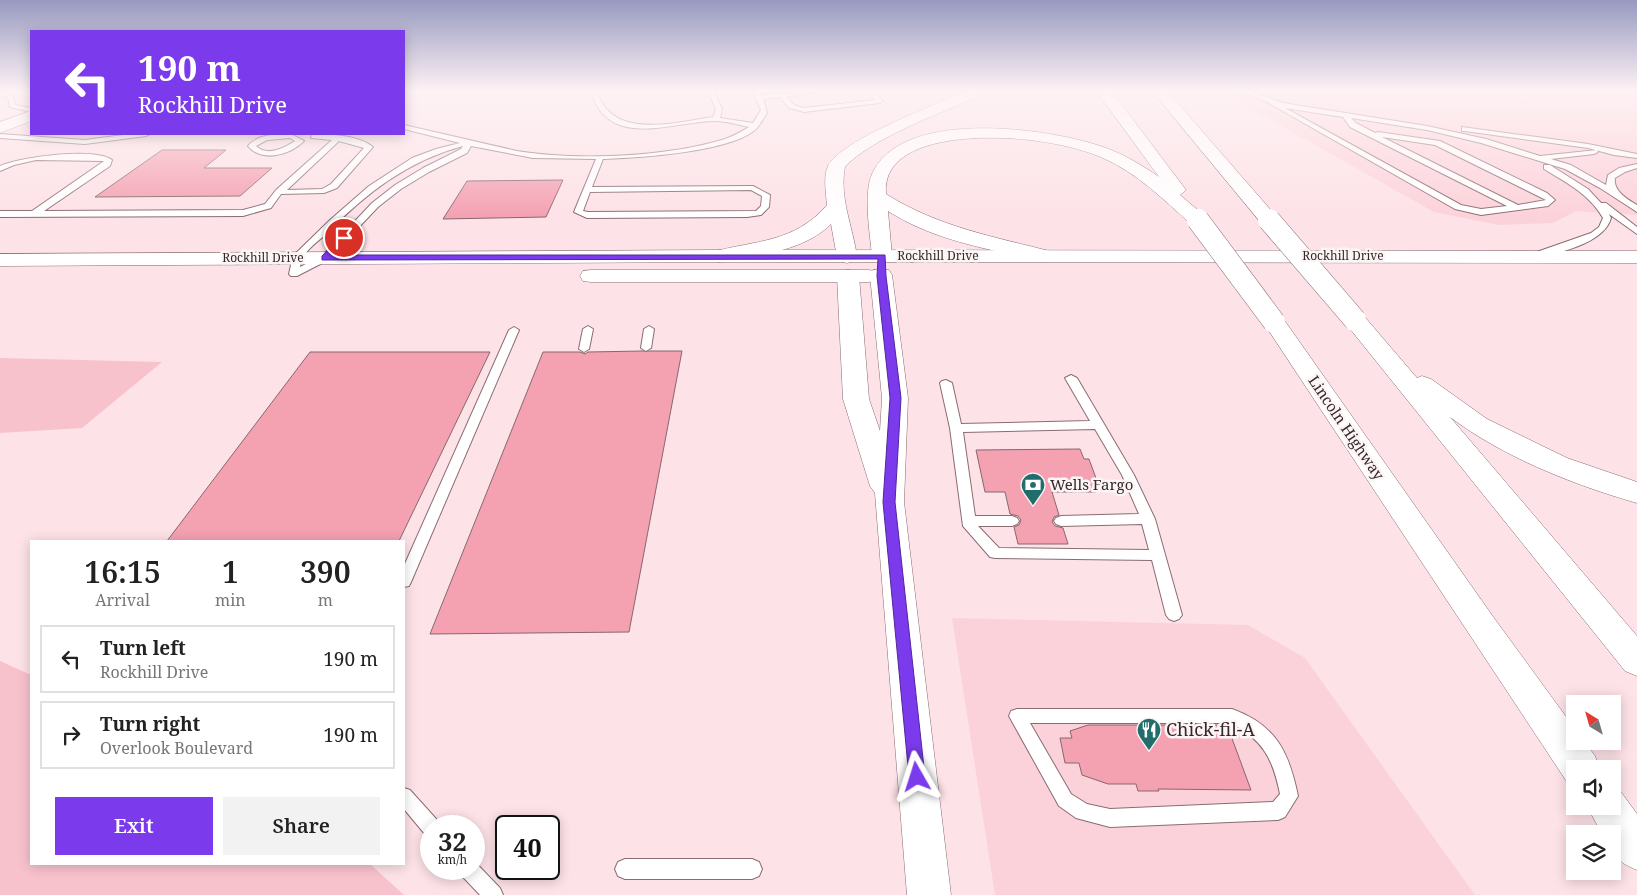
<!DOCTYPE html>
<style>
:root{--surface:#fff;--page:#f2f2f2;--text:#222;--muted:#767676;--line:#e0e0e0;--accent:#7c3aed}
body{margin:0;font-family:"Noto Serif",serif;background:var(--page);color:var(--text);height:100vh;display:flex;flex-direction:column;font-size:19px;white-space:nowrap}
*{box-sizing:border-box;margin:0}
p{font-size:16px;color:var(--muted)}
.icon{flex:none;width:28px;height:28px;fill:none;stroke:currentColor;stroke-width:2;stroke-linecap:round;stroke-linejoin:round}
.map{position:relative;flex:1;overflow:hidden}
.side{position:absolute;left:30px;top:540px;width:375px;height:325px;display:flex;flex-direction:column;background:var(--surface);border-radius:0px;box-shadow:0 2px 12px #0003}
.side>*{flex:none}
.guide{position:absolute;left:30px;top:30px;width:375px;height:105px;border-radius:0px;box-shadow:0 2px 12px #0003;background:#7c3aed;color:#fff;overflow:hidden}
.needle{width:32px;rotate:323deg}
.controls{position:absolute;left:1566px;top:695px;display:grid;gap:10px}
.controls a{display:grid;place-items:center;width:55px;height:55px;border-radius:0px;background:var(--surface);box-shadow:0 2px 12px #0003;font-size:25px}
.speed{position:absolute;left:420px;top:815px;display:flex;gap:10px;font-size:25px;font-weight:700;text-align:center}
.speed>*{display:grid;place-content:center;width:65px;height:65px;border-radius:50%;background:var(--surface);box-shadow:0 2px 12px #0003;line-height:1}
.speed small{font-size:12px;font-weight:400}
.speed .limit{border:2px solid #111;border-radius:8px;background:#fff;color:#111}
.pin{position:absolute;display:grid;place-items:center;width:42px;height:42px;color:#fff;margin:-21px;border:2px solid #fff;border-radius:50%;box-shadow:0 1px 5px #0007}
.me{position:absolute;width:55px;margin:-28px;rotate:354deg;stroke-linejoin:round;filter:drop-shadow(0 0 4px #0008)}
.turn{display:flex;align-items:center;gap:18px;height:105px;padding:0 25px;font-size:22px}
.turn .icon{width:65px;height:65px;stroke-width:2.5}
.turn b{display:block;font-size:35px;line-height:42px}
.eta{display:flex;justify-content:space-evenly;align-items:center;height:85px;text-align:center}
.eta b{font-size:30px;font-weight:600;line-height:35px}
.primary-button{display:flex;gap:10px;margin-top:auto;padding:10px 25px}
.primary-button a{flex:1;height:58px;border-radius:0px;background:var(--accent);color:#fff;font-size:20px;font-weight:600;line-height:58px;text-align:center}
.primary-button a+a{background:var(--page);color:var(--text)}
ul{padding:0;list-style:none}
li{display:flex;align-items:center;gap:15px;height:68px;margin:0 10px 8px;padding:0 15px;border:2px solid var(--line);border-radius:0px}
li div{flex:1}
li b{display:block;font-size:19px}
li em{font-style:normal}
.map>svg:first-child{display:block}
.built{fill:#fcd2da}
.green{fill:#f8c2cc}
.building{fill:#f4a1b2;stroke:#86686e}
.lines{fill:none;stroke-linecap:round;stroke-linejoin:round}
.service-casing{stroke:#8a6c72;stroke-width:2}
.tertiary-casing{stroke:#8a6c72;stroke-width:1}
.secondary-casing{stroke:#8a6c72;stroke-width:1}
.motorway-casing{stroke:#8a6c72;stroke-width:1}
.service{fill:#fff;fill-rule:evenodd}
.tertiary{fill:#fff;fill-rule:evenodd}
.secondary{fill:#fff;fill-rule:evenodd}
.motorway{fill:#fff;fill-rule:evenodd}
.motorway-bridge-casing{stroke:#8a6c72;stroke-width:23;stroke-linecap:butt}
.motorway-bridge{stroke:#fff;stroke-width:22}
.route{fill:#7c3aed;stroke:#51269a}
.labels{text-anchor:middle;stroke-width:5;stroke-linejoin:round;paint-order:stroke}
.far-street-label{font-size:12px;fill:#35282a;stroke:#fcf5f6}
.street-label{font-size:15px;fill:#35282a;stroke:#fcf5f6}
.poi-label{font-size:15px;fill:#35282a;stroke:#fcf5f6;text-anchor:start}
.near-poi-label{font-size:18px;fill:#35282a;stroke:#fcf5f6;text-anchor:start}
</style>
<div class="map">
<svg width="1637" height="895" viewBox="0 0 1637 895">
<rect width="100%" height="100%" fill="#fde2e7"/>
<!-- built -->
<g class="built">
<path d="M1227,92H1637V215L1576,211L1553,223L1499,225L1434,212L1248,107Z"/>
<path d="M952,618L1248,625L1305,658L1475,895H995Z"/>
</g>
<!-- green -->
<g class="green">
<path d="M0,358L162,362L82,428L0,433Z"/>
<path d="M0,661L31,675V864H370L404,895H0Z"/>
</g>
<!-- building -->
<g class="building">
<path d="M162,150H226L204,168H272L240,196L95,197Z"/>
<path d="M563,180L546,217L443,219L467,181Z"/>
<path d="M643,351H682L629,632L430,634L543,352H580L585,354L588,352Z"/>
<path d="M310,352H490L399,541H167Z"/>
<path d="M1080,449L1084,459H1089L1097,481H1092L1096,492H1052L1059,515L1054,517L1052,522L1055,526L1063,528L1068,544H1018L1014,527L1019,525L1021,520L1018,516L1010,514L1005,492H985L976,450Z"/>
<path d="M1088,725H1227L1251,790L1158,789L1159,791H1138L1136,784H1108L1082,775L1079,763H1065L1060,738H1072L1070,731Z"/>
</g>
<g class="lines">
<defs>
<g id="service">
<path d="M0,92L13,95L15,105L31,108V112L10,107L8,97L0,95Z"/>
<path d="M591,92H597C613,141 676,122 713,117L716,109L708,92H714L722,109L720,118L753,123L761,110L753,92H759L761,95L818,92L786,97L794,105L804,108L875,100L866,92H874L883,101L880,103L804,112L789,108L780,97L763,99L767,113C764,118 760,124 757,128C734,152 637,158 603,159L592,187L753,186L770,195L769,207L761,215L747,217L587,218L574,212L596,159L533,158L471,146L467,153L429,172L401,189L378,207L328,260L297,276H291L289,274L293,256L330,220L369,186L412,158L436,149L460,143L404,129V125L517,151C577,161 667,157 725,139C734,136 742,131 749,127C739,125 727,121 715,121C674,121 609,151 591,92ZM463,146L461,149L423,168L395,185L372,203L322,256L300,267C301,253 315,244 325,235C365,194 407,161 463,146ZM751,190L762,196L761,206L756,211L588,212L583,211L590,192Z"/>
<path d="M1242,92H1252L1283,103L1427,126L1486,139L1540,156L1597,150L1598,152L1594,154L1551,159L1571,165L1606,185L1608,175L1619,168L1637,164V168L1625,172L1615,178C1613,191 1627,199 1637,205V212L1600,188L1565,169L1481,143L1427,130L1351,118L1356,123L1375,133L1378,132L1440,141L1547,193L1555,200L1548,206L1481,215L1455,209L1267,102ZM1285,108L1343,117L1350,127L1507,206L1481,209L1461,205ZM1382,137L1435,145L1546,200L1518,205Z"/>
<path d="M1462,127L1588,144L1637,154V158L1614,155L1588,148L1465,131H1462Z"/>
<path d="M0,134L85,140L131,134H150L146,136L85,144L0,138Z"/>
<path d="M291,134L304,141C290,155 262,163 248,146C258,134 276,134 291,134ZM290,138L295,141C284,148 267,157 256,146L267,140Z"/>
<path d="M312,134C328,134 359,135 373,147L337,188L324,193L281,194L271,208L243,216L0,217V211H32L104,161L36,160L14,165L0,171V166C20,157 95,147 112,160L110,166L44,211L243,210L265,204L276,190L332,140L311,138ZM339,141L364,148L331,184L322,189L287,190Z"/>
<path d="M1544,165H1550L1588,189L1601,203H1606L1637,227V234L1609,214L1611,218C1604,244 1557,253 1534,259L1531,258V254L1591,233L1599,227L1603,218C1590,195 1566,182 1544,169Z"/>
<path d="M588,326L593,329L589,349L584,352L579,349L583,329Z"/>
<path d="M649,326L654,329L651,348L646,351L641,348L644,329Z"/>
<path d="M514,327L519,330L411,582L409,586L404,587V566L509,330Z"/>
<path d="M1071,375L1077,378L1134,475L1155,519L1182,615L1179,619L1174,621L1169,619L1166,615L1152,560L995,558L990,557L963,526L950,428L940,383L942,381L946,380L952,383L961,424L1090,421L1065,378ZM1095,429L1122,475L1139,514L1061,516L1056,518L1054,521L1056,524L1061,526L1142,524L1149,550L999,548L978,526H1012L1017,524L1019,521L1017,518L1012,516H975L963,432Z"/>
<path d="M1017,709H1232C1276,725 1289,752 1298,796L1285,817L1278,820L1110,827L1076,818L1059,806L1009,716L1011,711ZM1030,723H1230C1263,739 1273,759 1280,794L1273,802L1110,809L1087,804L1071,794Z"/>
<path d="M404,788L410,790L438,821L440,826H431V836L424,833L404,809Z"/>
<path d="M625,859H752L759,862L762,869L759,876L752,879H625L618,876L615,869L618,862Z"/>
<path d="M474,861L500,888L503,895H480L462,876L459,869H474Z"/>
</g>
<path id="tertiary" d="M881,269L889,270L892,275L908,398L904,502L951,895H907L875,493L870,486L843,399L837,276L840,271L848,270L856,271L859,276L869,399L880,431L882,398L870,275L873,270Z"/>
<g id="secondary">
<path d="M31,111V121L0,133V122Z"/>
<path d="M719,250L1637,251V263L719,262L0,266V254Z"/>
<path d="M591,270H868L876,271L879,276L876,281L868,282H591L583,281L580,276L583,271Z"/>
</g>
<g id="motorway">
<path d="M964,92H983L981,95C944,112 871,138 845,167C839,198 853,227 857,257L854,261L847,263L840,261L837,257L831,224C803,252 757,255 719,262L712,260L709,256L712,252C757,240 794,243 827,205C826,193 823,177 828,166C841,140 935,105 964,92Z"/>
<path d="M1097,92H1112L1186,190L1180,195L1205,216L1208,220L1205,224L1198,226L1191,224C1164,200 1137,173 1103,158C1082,149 1059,144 1037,141C997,135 881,131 886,194C938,227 995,237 1053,252L1056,256L1053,260L1046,262C993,250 934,241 888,211L892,256L889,260L882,262L875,260L872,256C870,232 862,190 874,170C907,108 1052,128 1106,148C1125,155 1142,165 1159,177Z"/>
<path d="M1153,92H1168L1276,216L1279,220L1276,224L1269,226L1262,224Z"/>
<path d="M1355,313L1363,315L1417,378L1422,376L1431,379L1487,419L1567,458L1637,482V503C1574,485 1503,457 1450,417L1637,636V676L1625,671L1347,325L1344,320L1347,315Z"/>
<path d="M1274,315L1282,317L1494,618L1575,729V741H1584L1595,756L1600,769H1575V785L1567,782L1263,322L1266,317Z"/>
<path d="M1612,789L1621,792L1637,814V870C1617,862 1612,855 1612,834H1602L1587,806H1612Z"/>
</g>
</defs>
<!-- service casing -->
<use href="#service" class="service-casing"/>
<!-- tertiary casing -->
<use href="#tertiary" class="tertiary-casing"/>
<!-- secondary casing -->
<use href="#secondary" class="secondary-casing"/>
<!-- motorway casing -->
<use href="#motorway" class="motorway-casing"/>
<!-- service -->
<use href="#service" class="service"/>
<!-- tertiary -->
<use href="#tertiary" class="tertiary"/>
<!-- secondary -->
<use href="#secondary" class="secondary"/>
<!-- motorway -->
<use href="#motorway" class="motorway"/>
<defs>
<g id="motorway-bridge">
<path d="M1198,220L1274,322"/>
<path d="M1269,220L1355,320"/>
</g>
</defs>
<!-- motorway-bridge casing -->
<use href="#motorway-bridge" class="motorway-bridge-casing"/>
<!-- motorway-bridge -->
<use href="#motorway-bridge" class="motorway-bridge"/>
</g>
<!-- sky -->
<linearGradient id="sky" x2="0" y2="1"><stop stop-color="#9799c0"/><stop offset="0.42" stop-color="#fef2f4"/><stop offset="1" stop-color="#fef2f4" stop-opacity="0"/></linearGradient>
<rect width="1637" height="217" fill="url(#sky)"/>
<!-- route -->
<path class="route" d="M341,236L348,238L332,255H885L886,276L901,398L895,502L925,777L923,782L917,784L911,782L909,777L883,502L890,398L877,276L878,259L322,260V256Z"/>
<!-- icons -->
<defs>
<symbol id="bank-pin" viewBox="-11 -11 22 30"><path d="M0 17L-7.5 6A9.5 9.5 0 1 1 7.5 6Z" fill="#216d6b" stroke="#fcf5f6"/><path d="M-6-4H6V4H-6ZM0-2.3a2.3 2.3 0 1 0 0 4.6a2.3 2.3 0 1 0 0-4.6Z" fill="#fff"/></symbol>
<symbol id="restaurant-pin" viewBox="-11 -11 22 30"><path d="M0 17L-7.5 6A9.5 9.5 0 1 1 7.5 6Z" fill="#216d6b" stroke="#fcf5f6"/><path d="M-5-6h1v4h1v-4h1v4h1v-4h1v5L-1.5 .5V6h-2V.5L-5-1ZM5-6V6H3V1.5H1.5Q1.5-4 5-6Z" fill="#fff"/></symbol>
</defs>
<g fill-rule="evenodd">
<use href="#bank-pin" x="1019" y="471" width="28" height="38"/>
<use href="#restaurant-pin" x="1135" y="716" width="28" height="38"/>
</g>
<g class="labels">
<!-- far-street labels -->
<g class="far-street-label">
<text x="938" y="260">Rockhill Drive</text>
<text x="1343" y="260">Rockhill Drive</text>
<text x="263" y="262">Rockhill Drive</text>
</g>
<!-- street labels -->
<g class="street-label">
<text transform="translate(1346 428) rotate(56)" y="5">Lincoln Highway</text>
</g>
<!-- poi labels -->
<g class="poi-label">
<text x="1050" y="490">Wells Fargo</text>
</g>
<!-- near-poi labels -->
<g class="near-poi-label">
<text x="1166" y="736">Chick-fil-A</text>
</g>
</g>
</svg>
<div class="controls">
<a><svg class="needle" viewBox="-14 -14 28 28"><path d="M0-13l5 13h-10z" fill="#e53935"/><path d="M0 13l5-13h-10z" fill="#767676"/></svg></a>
<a><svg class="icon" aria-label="sound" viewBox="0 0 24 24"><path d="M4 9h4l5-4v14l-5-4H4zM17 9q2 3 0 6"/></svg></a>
<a><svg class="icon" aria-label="layers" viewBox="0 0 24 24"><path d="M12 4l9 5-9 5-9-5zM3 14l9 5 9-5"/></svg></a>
</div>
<div class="speed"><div>32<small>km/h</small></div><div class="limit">40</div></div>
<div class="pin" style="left:344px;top:238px;background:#d93025"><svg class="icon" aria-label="arrive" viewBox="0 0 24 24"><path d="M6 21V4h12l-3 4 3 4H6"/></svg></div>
<svg class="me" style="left:917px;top:777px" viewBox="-20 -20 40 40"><path d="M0-17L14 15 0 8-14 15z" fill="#7c3aed" stroke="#fff" stroke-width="4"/></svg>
<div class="guide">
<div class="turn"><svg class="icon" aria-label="left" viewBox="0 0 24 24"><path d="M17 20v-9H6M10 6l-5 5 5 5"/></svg><div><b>190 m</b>Rockhill Drive</div></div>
</div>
<section class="side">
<div class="eta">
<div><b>16:15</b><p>Arrival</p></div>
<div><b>1</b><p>min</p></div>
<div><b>390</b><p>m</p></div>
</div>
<ul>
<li><svg class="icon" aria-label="left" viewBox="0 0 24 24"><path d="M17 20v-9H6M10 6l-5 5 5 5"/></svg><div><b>Turn left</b><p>Rockhill Drive</p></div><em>190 m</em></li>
<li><svg class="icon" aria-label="right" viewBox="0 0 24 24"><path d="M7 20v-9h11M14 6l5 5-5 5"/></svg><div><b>Turn right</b><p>Overlook Boulevard</p></div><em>190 m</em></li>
</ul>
<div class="primary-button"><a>Exit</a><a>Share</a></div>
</section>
</div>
